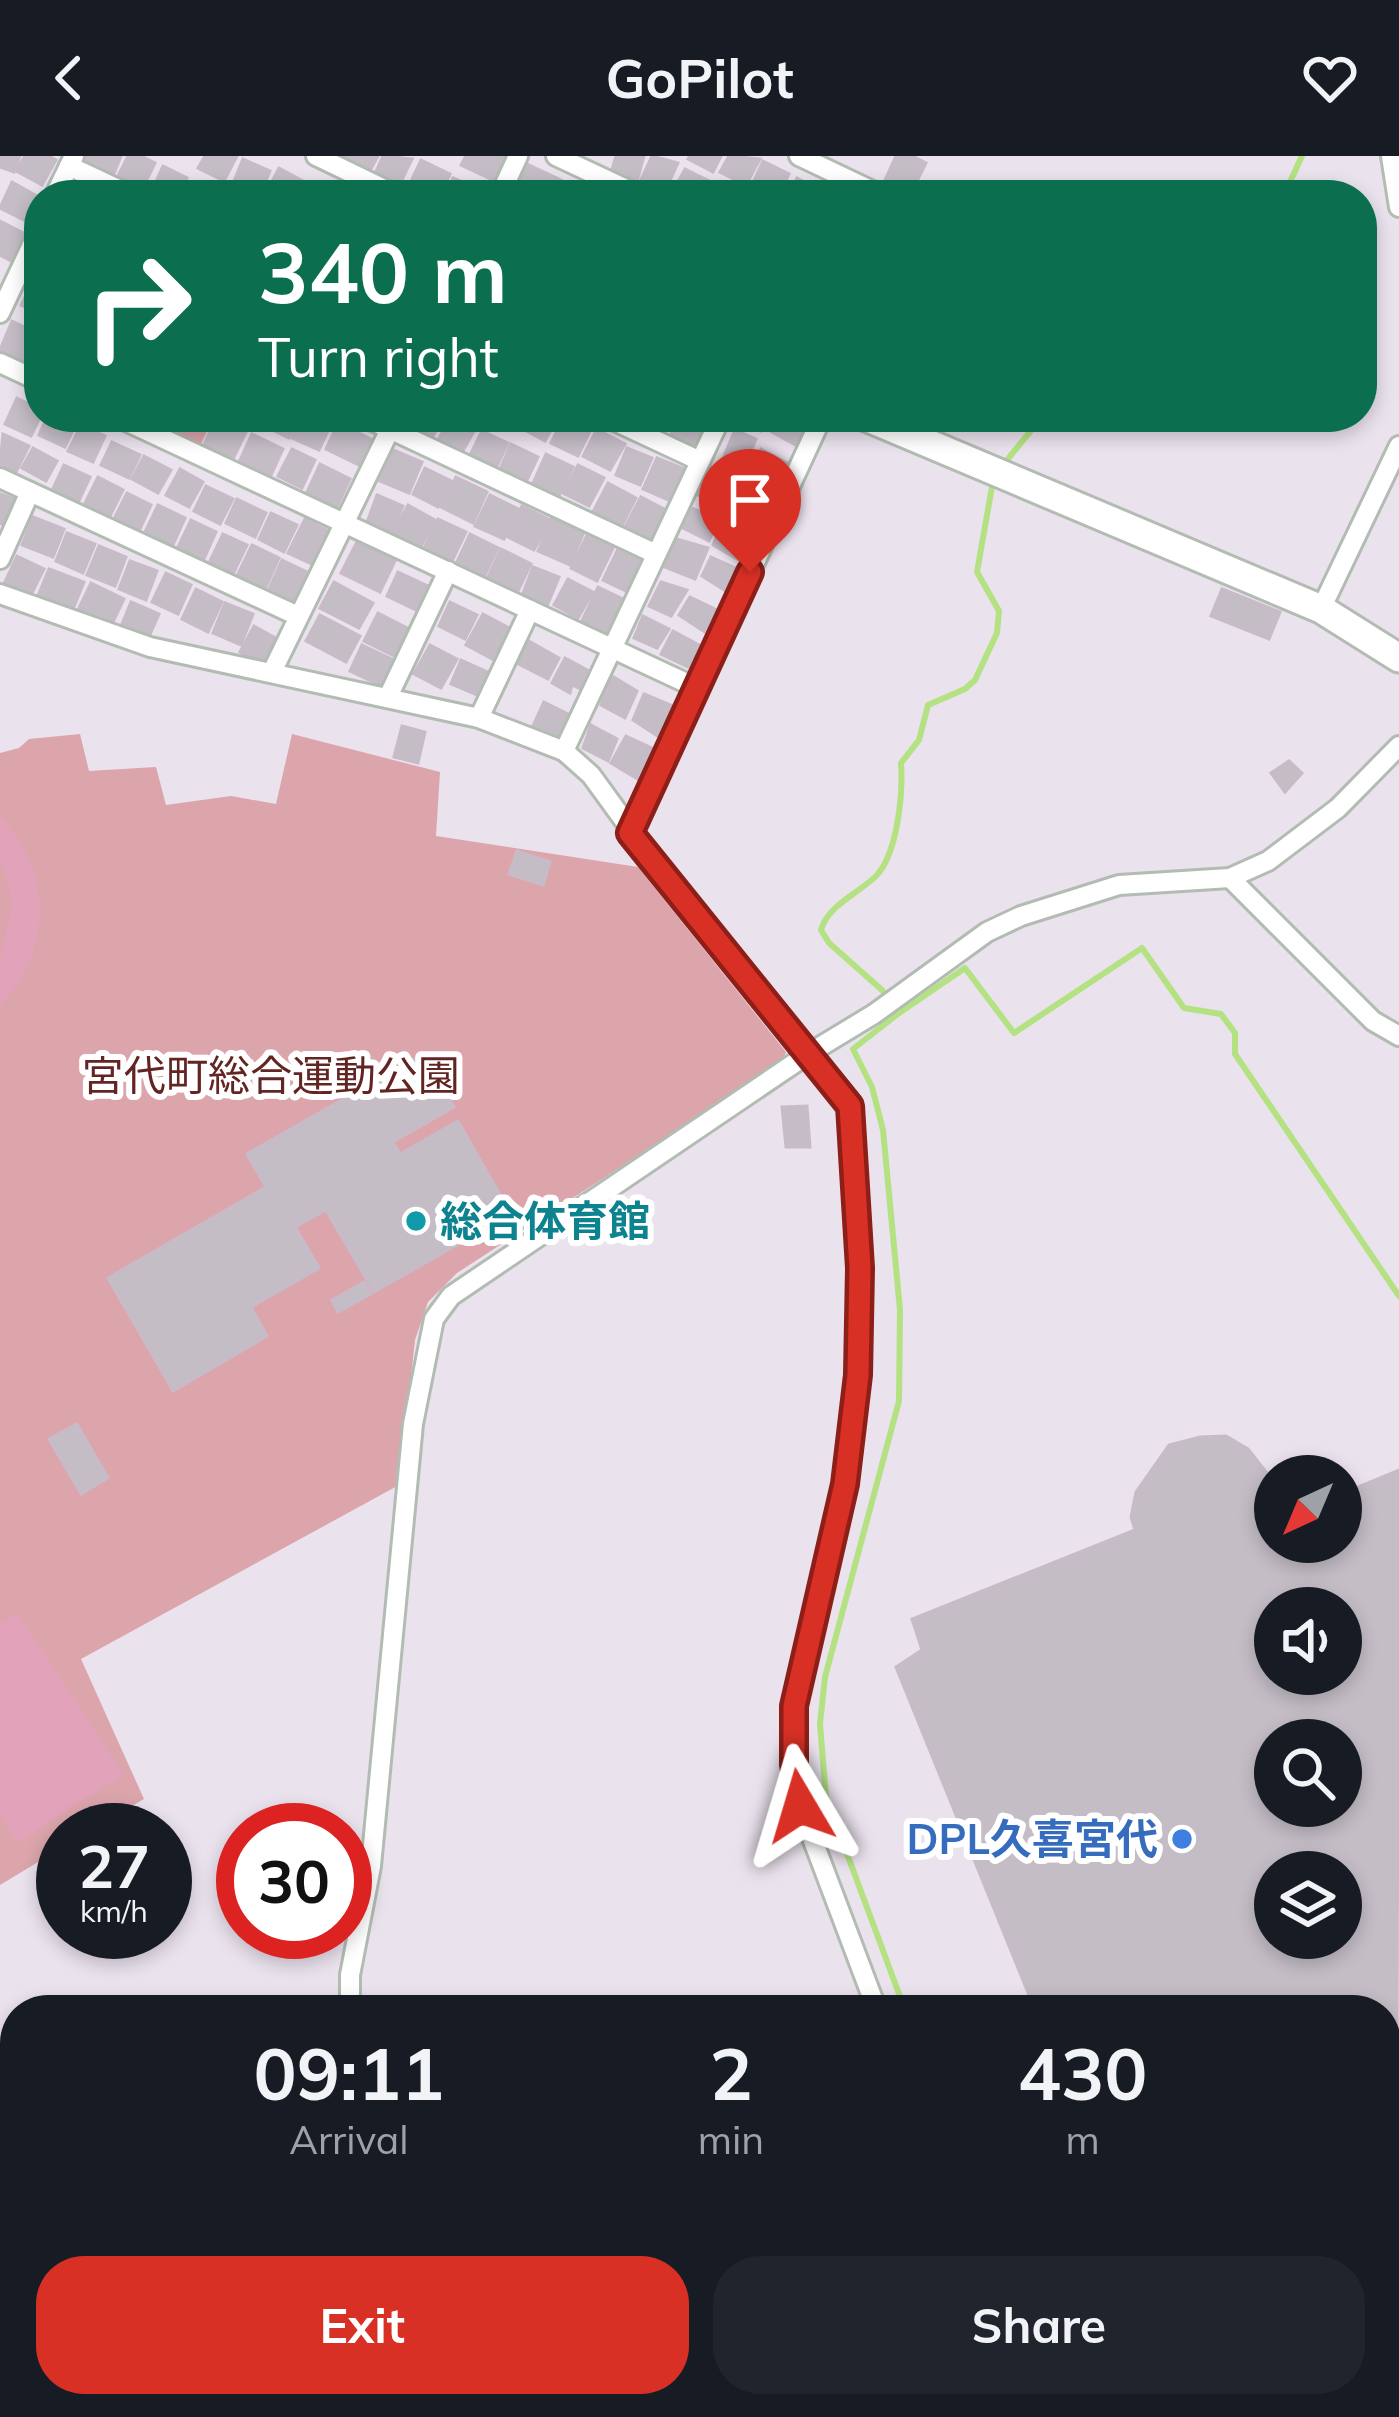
<!DOCTYPE html>
<meta charset="utf-8">
<style>
:root{--surface:#171b24;--page:#20242c;--text:#f1f3f6;--muted:#9ea1a6;--accent:#d93025}
body{margin:0;font-family:Mulish,"Noto Sans JP",sans-serif;background:var(--page);color:var(--text);height:100vh;display:flex;flex-direction:column;font-size:45px;white-space:nowrap}
*{box-sizing:border-box;margin:0}
p{font-size:39px;color:var(--muted)}
.icon{flex:none;width:66px;height:66px;fill:none;stroke:currentColor;stroke-width:2;stroke-linecap:round;stroke-linejoin:round}
.map{position:relative;flex:1;overflow:hidden}
.details{position:absolute;left:0px;top:1839px;width:1401px;height:423px;display:flex;flex-direction:column;background:var(--surface);border-radius:48px 48px 0 0;box-shadow:0 6px 18px #0003}
.details>*{flex:none}
.top-card{position:absolute;left:24px;top:24px;width:1353px;height:252px;border-radius:48px;box-shadow:0 6px 18px #0003;background:#0b6e4f;color:#fff;overflow:hidden}
.needle{width:78px;rotate:224deg}
.fabs{position:absolute;left:1254px;top:1299px;display:grid;gap:24px}
.fabs a{display:grid;place-items:center;width:108px;height:108px;border-radius:50%;background:var(--surface);box-shadow:0 6px 18px #0003;font-size:60px}
.speed{position:absolute;left:36px;top:1647px;display:flex;gap:24px;font-size:60px;font-weight:700;text-align:center}
.speed>*{display:grid;place-content:center;width:156px;height:156px;border-radius:50%;background:var(--surface);box-shadow:0 6px 18px #0003;line-height:1}
.speed small{font-size:30px;font-weight:400}
.speed .limit{border:18px solid #d22;background:#fff;color:#111}
.pin{position:absolute;display:grid;place-items:center;width:102px;height:102px;color:#fff;margin:-123px -51px;border-radius:50% 50% 50% 0;rotate:-45deg;box-shadow:0 0 12px #0007}
.pin .icon{rotate:45deg}
.me{position:absolute;width:132px;margin:-66px;rotate:353deg;stroke-linejoin:round;filter:drop-shadow(0 0 9px #0008)}
.turn{display:flex;align-items:center;gap:42px;height:252px;padding:0 36px;font-size:54px}
.turn .icon{width:156px;height:156px;stroke-width:2.5}
.turn b{display:block;font-size:84px;line-height:102px}
.eta{display:flex;justify-content:space-evenly;align-items:center;height:204px;text-align:center}
.eta b{font-size:72px;font-weight:700;line-height:84px}
.button{display:flex;gap:24px;margin-top:auto;padding:24px 36px}
.button a{flex:1;height:138px;border-radius:48px;background:var(--accent);color:#fff;font-size:48px;font-weight:700;line-height:138px;text-align:center}
.button a+a{background:var(--page);color:var(--text)}
header{display:flex;justify-content:space-between;align-items:center;height:156px;padding:0 36px;background:var(--surface);font-size:54px;font-weight:700}
.map>svg:first-child{display:block}
.green{fill:#dca5ac}
.pitch{fill:#e2a2b9}
.lines{fill:none;stroke-linecap:round;stroke-linejoin:round}
.stream{stroke:#b4e282;stroke-width:6}
.river{stroke:#b4e282;stroke-width:39}
.building{fill:#c4bdc6;stroke:#c7bbc8;stroke-width:3;fill-rule:evenodd}
.street-casing{stroke:#b2bcb2;stroke-width:24}
.secondary-casing{stroke:#b2bcb2;stroke-width:33}
.highway-casing{stroke:#c8c8c8;stroke-width:39}
.street{stroke:#fff;stroke-width:18}
.secondary{stroke:#fff;stroke-width:27}
.highway{stroke:#c06eec;stroke-width:33}
.highway-bridge-casing{stroke:#c8c8c8;stroke-width:39;stroke-linecap:butt}
.highway-bridge{stroke:#c06eec;stroke-width:33}
.route-casing{stroke:#8d1f18;stroke-width:30}
.route{stroke:#d93025;stroke-width:21}
.culture-dot{fill:#0f9aa8;stroke:#fff;stroke-width:4.5}
.shop-dot{fill:#3f7fe0;stroke:#fff;stroke-width:4.5}
.labels{text-anchor:middle;stroke-width:12;stroke-linejoin:round;paint-order:stroke}
.park-label{font-size:42px;fill:#632524;stroke:#fff}
.culture-label{font-size:42px;font-weight:bold;fill:#0d838f;stroke:#fff;text-anchor:start}
.shop-label{font-size:42px;font-weight:bold;fill:#366cbe;stroke:#fff;text-anchor:end}
</style>
<header><svg class="icon" aria-label="back" viewBox="0 0 24 24"><path d="M15 5l-7 7 7 7"/></svg>GoPilot<svg class="icon" aria-label="heart" viewBox="0 0 24 24"><path d="M12 20l-8-8c-3-5 5-10 8-4 3-6 11-1 8 4z"/></svg></header>
<div class="map">
<svg width="1399" height="2261" viewBox="0 0 1399 2261">
<rect width="100%" height="100%" fill="#eae2ed"/>
<!-- green -->
<g class="green">
<path d="M145,261H214L201,288Z"/>
<path d="M80,578L89,615L156,611L166,649L231,640L276,648L292,578L440,616L436,680L638,711L786,896L782,906L457,1117L428,1146L415,1184L399,1329L81,1503L144,1643L91,1674H63V1691L0,1729V597L19,592L29,583Z"/>
</g>
<!-- pitch -->
<g class="pitch">
<path d="M0,661C54,713 52,796 0,850V803L12,752L8,724L0,708Z"/>
<path d="M18,1457L123,1618L18,1687L0,1660V1468Z"/>
</g>
<g class="lines">
<!-- stream -->
<g class="stream">
<path d="M1284,39L1302,0"/>
<path d="M1003,309L1042,261"/>
<path d="M899,857L965,812L1014,877L1142,792L1184,852L1221,858L1235,877V898L1399,1140"/>
<path d="M905,1854L826,1641L820,1568L825,1521L899,1245L900,1154L883,974L872,931L853,893L899,857L882,834L829,787L821,774C828,749 859,737 876,720C898,697 903,636 901,607L919,584L928,549L965,533L975,524L997,477L999,455L977,416L993,325"/>
<path d="M5,2261L15,2237"/>
</g>
<!-- river -->
<g class="river">
<path d="M0,1977L15,2000"/>
<path d="M180,2247L190,2261"/>
</g>
</g>
<!-- building -->
<g class="building">
<path d="M0,0H20L14,16L0,11Z"/>
<path d="M25,0H48L56,4L42,29L16,15Z"/>
<path d="M87,0H121L113,20L84,8Z"/>
<path d="M128,0H141L155,7L141,36L116,24Z"/>
<path d="M205,0H237L224,25L198,12Z"/>
<path d="M342,0H378L368,18Z"/>
<path d="M383,0L412,3L398,32L374,20Z"/>
<path d="M466,0H504L493,24L461,9Z"/>
<path d="M616,0H644L637,25L611,17Z"/>
<path d="M652,0L678,7L663,39L639,28Z"/>
<path d="M690,0H721L713,16L688,3Z"/>
<path d="M729,0L760,3L746,29L720,16Z"/>
<path d="M896,0H912L926,7L911,37L885,24Z"/>
<path d="M243,3L270,15L260,39L232,30Z"/>
<path d="M421,4L450,18L440,39H417L407,34Z"/>
<path d="M763,5L789,18L779,39L751,31Z"/>
<path d="M527,8L561,24L554,39L514,35Z"/>
<path d="M163,10L187,22L179,39H150Z"/>
<path d="M279,12L305,26L298,39H265Z"/>
<path d="M685,13L711,26L704,39H671Z"/>
<path d="M453,22L486,36L485,39H446Z"/>
<path d="M797,22L818,33L815,39H789Z"/>
<path d="M81,24L107,37L106,39H73Z"/>
<path d="M12,26L37,40L24,64L0,52Z"/>
<path d="M0,65L27,79L13,106L0,99Z"/>
<path d="M31,129L39,133V158L21,149Z"/>
<path d="M12,165L39,178L28,208L0,194Z"/>
<path d="M17,242L39,253L40,261L31,280L5,268Z"/>
<path d="M47,261H60L76,268L65,291L39,279Z"/>
<path d="M217,261L247,274L233,303L204,288Z"/>
<path d="M263,261H299L289,282L260,268Z"/>
<path d="M302,261L333,264L319,294L292,282Z"/>
<path d="M412,261H442L432,283L407,271Z"/>
<path d="M527,261H558L545,285L521,272Z"/>
<path d="M564,261L591,273L578,300L551,287Z"/>
<path d="M640,261H673L663,279L638,266Z"/>
<path d="M679,261L710,265L695,296L669,283Z"/>
<path d="M734,261H768L761,275Z"/>
<path d="M778,261H805L813,265L799,291L770,275Z"/>
<path d="M450,262L474,275L461,298L437,286Z"/>
<path d="M338,267L373,284L361,310L326,293Z"/>
<path d="M81,269L105,280L93,306L68,295Z"/>
<path d="M597,273L625,288L610,314L583,300Z"/>
<path d="M735,274L756,283L743,314L722,305Z"/>
<path d="M482,275L508,287L496,312L470,299Z"/>
<path d="M3,278L29,290L16,316L0,308Z"/>
<path d="M252,278L283,293L271,319L240,304Z"/>
<path d="M112,286L140,299L129,322L101,309Z"/>
<path d="M511,288L538,301L526,326L500,313Z"/>
<path d="M33,292L57,305L46,325L22,312Z"/>
<path d="M627,292L652,302L640,329L616,319Z"/>
<path d="M292,293L315,304L302,332L278,320Z"/>
<path d="M761,293L787,307L777,331L750,317Z"/>
<path d="M393,294L422,306L409,337L380,325Z"/>
<path d="M546,298L573,311L559,340L533,327Z"/>
<path d="M144,300L171,314L158,337L132,323Z"/>
<path d="M657,302L687,314L673,346L643,333Z"/>
<path d="M320,308L350,323L337,351L307,336Z"/>
<path d="M64,309L90,321L76,351L50,339Z"/>
<path d="M578,309L604,322L589,350L563,337Z"/>
<path d="M711,311L739,324L726,352L698,339Z"/>
<path d="M425,312L451,325L438,351L413,338Z"/>
<path d="M180,313L203,326L189,351L166,339Z"/>
<path d="M98,321L123,334L110,360L85,347Z"/>
<path d="M456,321L487,336L473,367L441,351Z"/>
<path d="M608,327L636,342L621,371L593,356Z"/>
<path d="M746,328L768,340L759,364L730,349Z"/>
<path d="M206,330L233,343L220,368L194,355Z"/>
<path d="M127,337L151,349L140,373L115,361Z"/>
<path d="M0,338L17,344L6,370L0,367Z"/>
<path d="M377,339L403,350L391,379L366,369Z"/>
<path d="M490,339L518,353L504,383L475,370Z"/>
<path d="M641,341L668,355L648,392L621,378Z"/>
<path d="M237,343L266,357L255,381L226,367Z"/>
<path d="M158,349L185,362L172,391L144,378Z"/>
<path d="M408,349L435,364L419,394L392,379Z"/>
<path d="M522,350L550,364L534,394L506,380Z"/>
<path d="M690,351L718,364L709,385L681,371Z"/>
<path d="M271,357L297,369L284,396L259,383Z"/>
<path d="M554,357L586,371L570,409L538,395Z"/>
<path d="M33,361L64,373L53,401L22,389Z"/>
<path d="M305,363L330,376L314,409L288,397Z"/>
<path d="M438,363L466,376L452,405L424,392Z"/>
<path d="M191,364L216,376L203,405L177,393Z"/>
<path d="M723,366L755,381L742,406L713,389Z"/>
<path d="M590,373L616,386L597,425L571,412Z"/>
<path d="M67,377L95,388L83,417L56,405Z"/>
<path d="M223,378L247,389L233,418L209,407Z"/>
<path d="M470,378L498,392L483,423L455,410Z"/>
<path d="M673,382L708,392L695,423L662,410Z"/>
<path d="M358,384L396,403L380,436L341,417Z"/>
<path d="M252,389L279,402L265,433L237,420Z"/>
<path d="M99,390L126,401L115,430L87,419Z"/>
<path d="M619,391L649,406L634,439L603,424Z"/>
<path d="M501,393L531,408L516,439L486,425Z"/>
<path d="M17,400L44,413L29,443L3,430Z"/>
<path d="M711,401L740,414L729,437L702,420Z"/>
<path d="M282,404L311,418L296,449L268,435Z"/>
<path d="M130,405L157,415L146,444L119,433Z"/>
<path d="M533,411L559,421L547,450L522,440Z"/>
<path d="M49,413L84,426L73,453L38,440Z"/>
<path d="M398,416L430,431L418,455L387,440Z"/>
<path d="M166,417L191,429L178,458L152,446Z"/>
<path d="M568,423L593,436L578,462L554,449Z"/>
<path d="M334,426L373,447L359,472L320,452Z"/>
<path d="M661,426L687,434L671,460L649,450Z"/>
<path d="M91,427L124,443L111,470L78,454Z"/>
<path d="M598,431L627,445L610,480L581,467Z"/>
<path d="M196,433L222,446L208,476L182,463Z"/>
<path d="M1222,433L1280,456L1269,483L1211,460Z"/>
<path d="M690,441L719,455L708,478L679,459Z"/>
<path d="M131,446L159,458L147,485L120,473Z"/>
<path d="M450,446L477,459L465,483L439,470Z"/>
<path d="M225,447L253,458L241,489L213,477Z"/>
<path d="M378,457L411,474L398,502L364,485Z"/>
<path d="M483,458L511,473L494,504L466,489Z"/>
<path d="M320,459L360,480L346,506L306,485Z"/>
<path d="M643,460L669,473L657,492L634,482Z"/>
<path d="M254,470L281,485L267,511L240,496Z"/>
<path d="M673,475L703,491L690,512L661,498Z"/>
<path d="M527,484L559,502L548,523L515,506Z"/>
<path d="M362,489L398,506L386,532L350,515Z"/>
<path d="M430,489L457,503L441,532L414,518Z"/>
<path d="M565,502L593,517L583,534L572,529L570,537L552,527Z"/>
<path d="M461,504L492,518L482,541L451,528Z"/>
<path d="M612,520L637,535L625,562L601,549Z"/>
<path d="M644,538L673,550L659,581L633,564Z"/>
<path d="M544,546L572,560L561,585L531,574Z"/>
<path d="M591,569L617,583L608,605L583,592Z"/>
<path d="M402,570L425,576L418,607L394,601Z"/>
<path d="M626,580L656,594L641,625L611,607Z"/>
<path d="M1289,605L1302,617L1285,636L1271,617Z"/>
<path d="M517,695L550,706L543,729L509,718Z"/>
<path d="M423,898L454,951L393,986L400,998L458,965L511,1058L374,1136L326,1054L295,1071L319,1112L251,1151L267,1180L173,1235L108,1122L266,1031L247,998Z"/>
<path d="M100,919L109,932L95,940L87,926Z"/>
<path d="M807,950L810,991H786L782,951Z"/>
<path d="M364,1126L371,1138L338,1156L332,1144Z"/>
<path d="M77,1268L108,1322L81,1338L49,1283Z"/>
<path d="M1226,1280L1248,1293L1274,1326L1275,1386H1341V1338L1399,1314L1396,2132L1386,2131V1854H1035L896,1511L922,1494L912,1463L1135,1374L1131,1361L1136,1336L1169,1289L1200,1281ZM1275,1452H1341V1518H1275ZM1275,1584H1341V1650H1275ZM1275,1716H1341V1782H1275Z"/>
</g>
<g class="lines">
<defs>
<g id="street">
<path d="M316,0L397,39"/>
<path d="M556,0L639,39"/>
<path d="M799,0L881,39"/>
<path d="M1391,0L1399,51"/>
<path d="M69,10L131,39"/>
<path d="M55,39L74,0"/>
<path d="M500,39L518,0"/>
<path d="M0,157L39,74"/>
<path d="M0,207L39,225"/>
<path d="M117,261L697,532"/>
<path d="M364,261L656,398"/>
<path d="M606,261L700,305"/>
<path d="M0,322L298,460"/>
<path d="M0,403L30,336"/>
<path d="M0,438L150,491L479,562L564,595L591,619L676,736L850,950L860,1112L858,1219L845,1328L793,1550L794,1608L800,1650L877,1854"/>
<path d="M1321,453L1399,290"/>
<path d="M272,516L396,261"/>
<path d="M388,541L448,415"/>
<path d="M479,562L530,454"/>
<path d="M564,595L721,261"/>
<path d="M630,677L822,261"/>
<path d="M1230,722L1373,865L1399,880"/>
<path d="M350,1854V1819L371,1710L413,1268L434,1163L451,1140L808,898L874,858L987,776L1021,760L1119,729L1230,722L1268,705L1338,652L1399,590"/>
<path d="M1386,2204H1399"/>
<path d="M0,2213H15"/>
<path d="M158,2247L167,2261"/>
<path d="M599,2247L619,2261"/>
<path d="M318,2261L326,2247"/>
<path d="M720,2261L722,2247"/>
</g>
<path id="secondary" d="M866,261L1321,453L1399,502"/>
<g id="highway">
<path d="M0,2132H15"/>
<path d="M0,2174L15,2175"/>
<path d="M1386,2229H1399"/>
</g>
</defs>
<!-- street casing -->
<use href="#street" class="street-casing"/>
<!-- secondary casing -->
<use href="#secondary" class="secondary-casing"/>
<!-- highway casing -->
<use href="#highway" class="highway-casing"/>
<!-- street -->
<use href="#street" class="street"/>
<!-- secondary -->
<use href="#secondary" class="secondary"/>
<!-- highway -->
<use href="#highway" class="highway"/>
<defs>
<path id="highway-bridge" d="M886,2247L1075,2261"/>
</defs>
<!-- highway-bridge casing -->
<use href="#highway-bridge" class="highway-bridge-casing"/>
<!-- highway-bridge -->
<use href="#highway-bridge" class="highway-bridge"/>
</g>
<g class="lines">
<defs>
<path id="route" d="M750,416L630,677L850,950L860,1112L858,1219L845,1328L794,1550V1608L800,1650"/>
</defs>
<!-- route casing -->
<use href="#route" class="route-casing"/>
<!-- route -->
<use href="#route" class="route"/>
</g>
<!-- markers -->
<circle class="culture-dot" cx="416" cy="1065" r="12"/>
<circle class="shop-dot" cx="1182" cy="1683" r="12"/>
<g class="labels">
<!-- park labels -->
<g class="park-label">
<text x="271" y="935">宮代町総合運動公園</text>
</g>
<!-- culture labels -->
<g class="culture-label">
<text x="440" y="1080">総合体育館</text>
</g>
<!-- shop labels -->
<g class="shop-label">
<text x="1158" y="1698">DPL久喜宮代</text>
</g>
</g>
</svg>
<div class="fabs">
<a><svg class="needle" viewBox="-14 -14 28 28"><path d="M0-13l5 13h-10z" fill="#e53935"/><path d="M0 13l5-13h-10z" fill="#9ea1a6"/></svg></a>
<a><svg class="icon" aria-label="sound" viewBox="0 0 24 24"><path d="M4 9h4l5-4v14l-5-4H4zM17 9q2 3 0 6"/></svg></a>
<a><svg class="icon" aria-label="search" viewBox="0 0 24 24"><circle cx="10" cy="10" r="6"/><path d="M15 15l6 6"/></svg></a>
<a><svg class="icon" aria-label="layers" viewBox="0 0 24 24"><path d="M12 4l9 5-9 5-9-5zM3 14l9 5 9-5"/></svg></a>
</div>
<div class="speed"><div>27<small>km/h</small></div><div class="limit">30</div></div>
<div class="pin" style="left:750px;top:416px;background:#d93025"><svg class="icon" aria-label="arrive" viewBox="0 0 24 24"><path d="M6 21V4h12l-3 4 3 4H6"/></svg></div>
<svg class="me" style="left:800px;top:1650px" viewBox="-20 -20 40 40"><path d="M0-17L14 15 0 8-14 15z" fill="#d93025" stroke="#fff" stroke-width="4"/></svg>
<div class="top-card">
<div class="turn"><svg class="icon" aria-label="right" viewBox="0 0 24 24"><path d="M7 20v-9h11M14 6l5 5-5 5"/></svg><div><b>340 m</b>Turn right</div></div>
</div>
<section class="details">
<div class="eta">
<div><b>09:11</b><p>Arrival</p></div>
<div><b>2</b><p>min</p></div>
<div><b>430</b><p>m</p></div>
</div>
<div class="button"><a>Exit</a><a>Share</a></div>
</section>
</div>
